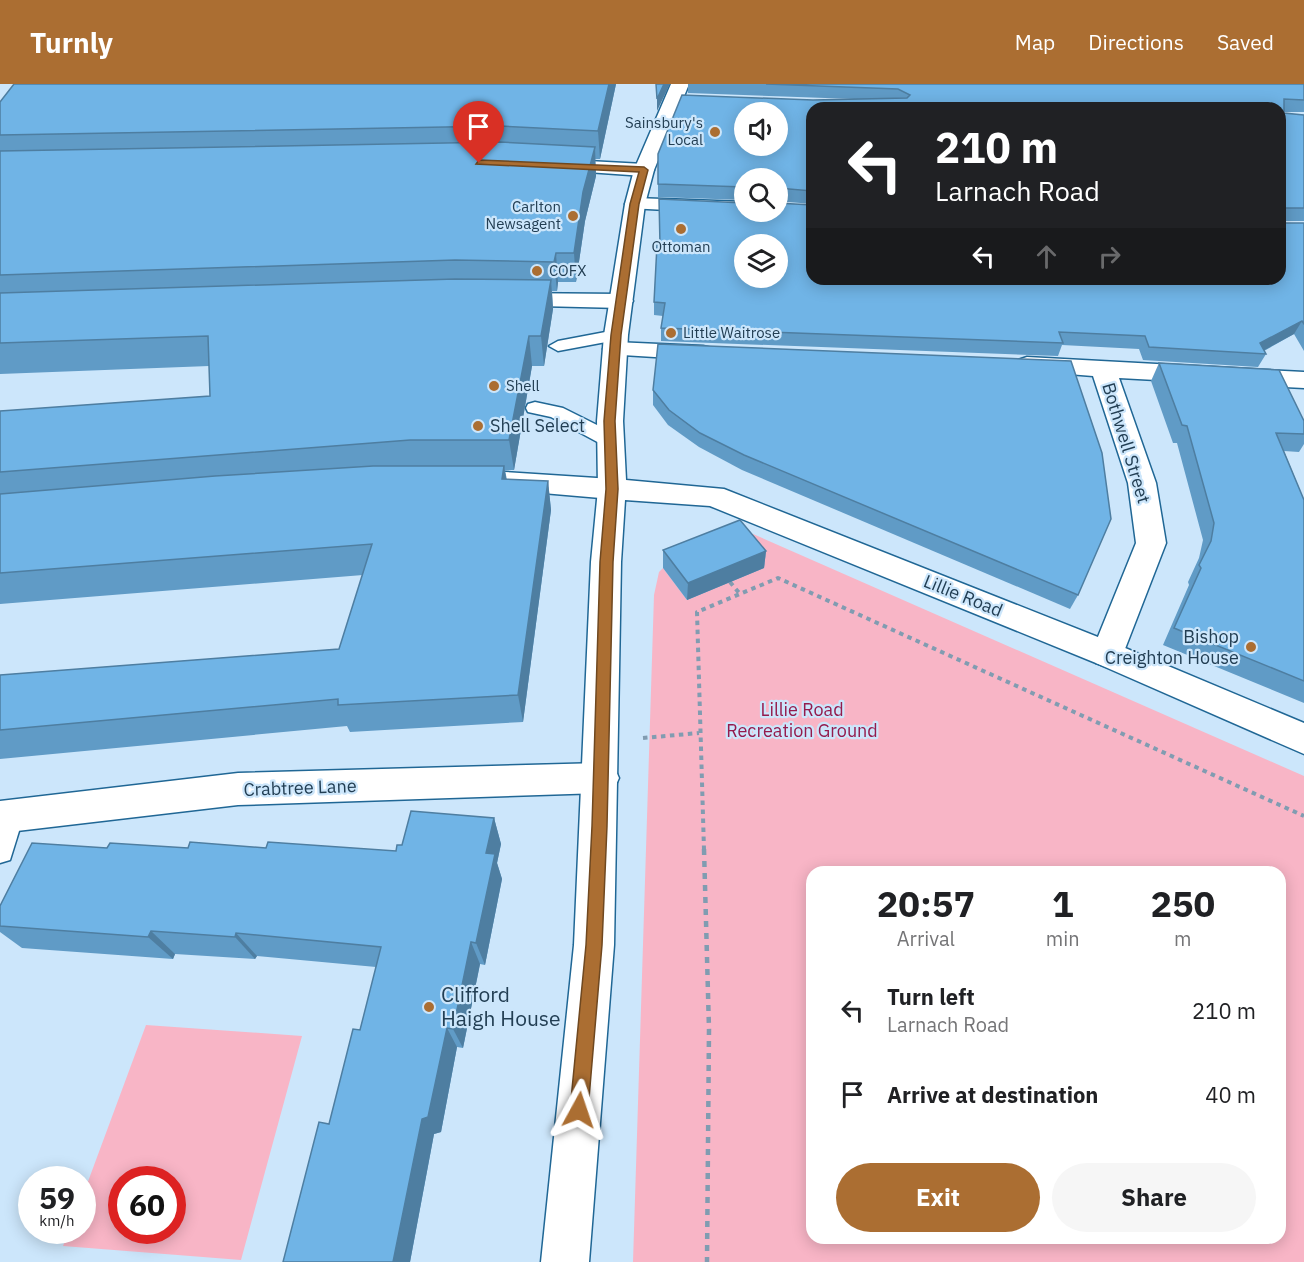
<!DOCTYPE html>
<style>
:root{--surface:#fff;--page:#f6f6f6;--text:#202124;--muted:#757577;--accent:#ab6e32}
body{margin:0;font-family:"IBM Plex Sans",sans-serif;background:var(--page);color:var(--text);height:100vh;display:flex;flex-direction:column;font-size:22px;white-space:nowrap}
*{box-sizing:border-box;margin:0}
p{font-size:20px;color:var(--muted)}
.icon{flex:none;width:33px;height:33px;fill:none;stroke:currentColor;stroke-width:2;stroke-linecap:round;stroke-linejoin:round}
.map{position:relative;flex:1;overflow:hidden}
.details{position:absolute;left:806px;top:782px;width:480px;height:378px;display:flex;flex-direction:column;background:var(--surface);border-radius:18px;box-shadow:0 3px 15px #0003}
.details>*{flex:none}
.banner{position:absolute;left:806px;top:18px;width:480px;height:183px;border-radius:18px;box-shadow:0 3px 15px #0003;background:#202124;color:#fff;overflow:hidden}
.fabs{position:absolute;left:734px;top:18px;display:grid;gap:12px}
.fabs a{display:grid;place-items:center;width:54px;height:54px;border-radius:50%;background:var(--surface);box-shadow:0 3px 15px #0003;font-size:30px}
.speed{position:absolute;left:18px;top:1082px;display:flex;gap:12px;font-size:30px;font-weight:700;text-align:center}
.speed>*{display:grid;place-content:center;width:78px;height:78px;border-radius:50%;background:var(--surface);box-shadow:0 3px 15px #0003;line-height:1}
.speed small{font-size:15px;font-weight:400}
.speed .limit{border:9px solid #d22;background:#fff;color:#111}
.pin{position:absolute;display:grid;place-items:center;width:51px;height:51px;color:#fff;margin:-62px -26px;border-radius:50% 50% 50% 0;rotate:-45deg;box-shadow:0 0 6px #0007}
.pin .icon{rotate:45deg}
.me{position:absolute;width:66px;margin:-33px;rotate:5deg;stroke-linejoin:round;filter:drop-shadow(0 0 4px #0008)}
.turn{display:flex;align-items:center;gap:21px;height:126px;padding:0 30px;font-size:27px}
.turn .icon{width:78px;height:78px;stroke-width:2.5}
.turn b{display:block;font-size:42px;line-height:51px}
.lanes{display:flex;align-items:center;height:57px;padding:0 30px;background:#0003;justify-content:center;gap:30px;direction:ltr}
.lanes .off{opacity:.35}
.eta{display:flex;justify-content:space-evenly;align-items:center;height:102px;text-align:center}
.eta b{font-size:36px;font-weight:700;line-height:42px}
.primary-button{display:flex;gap:12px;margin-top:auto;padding:12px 30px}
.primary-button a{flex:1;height:69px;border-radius:36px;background:var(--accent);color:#fff;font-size:24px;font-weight:700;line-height:69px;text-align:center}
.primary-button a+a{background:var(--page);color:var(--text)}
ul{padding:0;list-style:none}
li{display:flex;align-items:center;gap:18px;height:84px;padding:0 30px}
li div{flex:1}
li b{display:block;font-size:22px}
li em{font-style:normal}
header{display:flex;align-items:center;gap:36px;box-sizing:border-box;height:84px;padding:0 30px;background:var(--accent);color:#fff}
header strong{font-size:28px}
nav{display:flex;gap:33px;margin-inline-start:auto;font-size:21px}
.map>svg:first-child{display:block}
.green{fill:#f8b5c6;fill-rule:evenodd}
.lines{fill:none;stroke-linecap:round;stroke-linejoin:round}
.lane-casing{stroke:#206795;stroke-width:3}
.street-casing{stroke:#206795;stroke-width:3}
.primary-casing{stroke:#206795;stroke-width:3}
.path-far1{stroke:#819cb1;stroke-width:4;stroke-dasharray:4.5 4.5;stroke-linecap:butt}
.path{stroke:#819cb1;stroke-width:4.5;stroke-dasharray:6 6;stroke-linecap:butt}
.lane{fill:#fff;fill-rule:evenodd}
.street{fill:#fff;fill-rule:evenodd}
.primary{fill:#fff;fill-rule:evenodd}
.wall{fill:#609bc6}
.shaded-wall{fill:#4e7ea1}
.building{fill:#70b4e6;stroke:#4e7ea1;stroke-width:1.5;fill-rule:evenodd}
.route{fill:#ab6e32;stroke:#6f4820;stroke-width:1.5}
.poi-dot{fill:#ab6e32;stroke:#cce6fb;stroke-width:2}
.labels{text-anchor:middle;stroke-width:4.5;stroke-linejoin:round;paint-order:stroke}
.far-poi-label{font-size:15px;fill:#223e53;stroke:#cce6fb;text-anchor:start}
.poi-label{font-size:18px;fill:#223e53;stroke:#cce6fb;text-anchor:start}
.street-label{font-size:18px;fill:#223e53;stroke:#cce6fb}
.park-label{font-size:18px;fill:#941b4d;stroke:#cce6fb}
.near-poi-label{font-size:21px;fill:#223e53;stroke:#cce6fb;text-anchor:start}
</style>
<header>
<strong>Turnly</strong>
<nav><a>Map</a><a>Directions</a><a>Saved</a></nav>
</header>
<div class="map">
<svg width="1304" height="1178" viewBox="0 0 1304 1178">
<rect width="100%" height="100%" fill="#cce6fb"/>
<!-- green -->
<g class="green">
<path d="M733,447L753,450L1304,692V1178H633L654,511L659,488L663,484L687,516L763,484ZM812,788H1280V1154H812Z"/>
<path d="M146,941L302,952L241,1176L63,1162L69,1146H82L83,1111ZM122,1095H172V1146H122Z"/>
</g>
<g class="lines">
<defs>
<g id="lane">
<path d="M616,246L622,247L625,251L622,255L558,267L549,262L558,257Z"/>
<path d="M535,318L563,324L617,351L620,356L617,361H603L551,333L528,328L526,324L528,320Z"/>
<path d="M11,719L20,723L24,731L10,776L0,779V726Z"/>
</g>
<g id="street">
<path d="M551,75L644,80L651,82L654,86L651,90L644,92L544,85L541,81L544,77Z"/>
<path d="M635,114L744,118V128H752L744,130L628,124L625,120L628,116Z"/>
<path d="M509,209L621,210L629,212L633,217L629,222L621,224L501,221L497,216L501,211Z"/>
<path d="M615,258L703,262L712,264L715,269L712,274L703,276L606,270L603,265L606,260Z"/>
<path d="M1027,273L1304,288V304L1119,294L1156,399L1166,459L1123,570L1118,579L1107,583L1096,579L1091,570L1136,459L1128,399L1093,292L1018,286L1014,281L1018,276Z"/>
<path d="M505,388L612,395L622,398L626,405L622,412L612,415L495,405L491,398L495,391Z"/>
<path d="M601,679L614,683L619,694L614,705L601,709L238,721L0,749V717L238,689Z"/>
</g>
<path id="primary" d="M671,0H689L654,86L645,120L628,251L623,337L626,396L724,405L1118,561L1304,639V670L1096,579L710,422L625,416L621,478L614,861L589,1178H541L574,861L591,478L598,405L597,337L604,251L625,120L634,86Z"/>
</defs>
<!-- lane casing -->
<use href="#lane" class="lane-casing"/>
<!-- street casing -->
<use href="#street" class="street-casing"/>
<!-- primary casing -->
<use href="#primary" class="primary-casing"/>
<!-- path-far1 -->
<g class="path-far1">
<path d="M730,498L740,510"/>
<path d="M643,654L699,649"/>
<path d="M704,766L697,528L778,494L1304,732"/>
</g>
<!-- path -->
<path class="path" d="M704,765L709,945L707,1178"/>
<!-- lane -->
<use href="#lane" class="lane"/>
<!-- street -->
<use href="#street" class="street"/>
<!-- primary -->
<use href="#primary" class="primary"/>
</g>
<!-- wall -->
<g class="wall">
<path d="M616,0L600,75H595L596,92L585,137L576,198H558L557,207H552L553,225L544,282H532L514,386H505L507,396L548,397L551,426L523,638L350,648L347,642L0,675V591L339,565L363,491L0,520V327L210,312L209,282L0,290V18Z"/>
<path d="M688,0H1304V28H1284V29L1304,31V137H1285V139H1304V267L1294,250L1264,267L1266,270L1258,283L1143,276L1139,265L1062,261L1058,272L661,257V244L663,232L654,231V218L1280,195L812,24V120L777,117V94H744V116L658,113V70L813,16L854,15L688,9Z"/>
<path d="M1159,279L1304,337V360L1299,368L1284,367L1304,416V619L1163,561L1189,501L1188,498L1199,474L1203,456L1177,359H1173L1151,297Z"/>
<path d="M653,306L1078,511L1070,525L742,386L699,363L668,341L653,321Z"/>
<path d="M663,466L766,467L764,484L687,516L663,484Z"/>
<path d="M494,734L501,760L497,779L502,795L485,881L480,880L463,964L457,963L441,1048L434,1050L410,1178H283L360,946L376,883L257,872L255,875L175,870L173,875L22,864L0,848V822L107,764H266L396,767L402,761Z"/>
</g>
<!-- shaded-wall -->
<g class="shaded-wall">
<path d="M609,0H616L600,75L598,47Z"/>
<path d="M664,0H670L657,27V15Z"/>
<path d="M595,63L596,92L585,137L576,198L574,169L583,108Z"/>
<path d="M556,169L558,198L557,207L554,178Z"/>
<path d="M551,196L553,225L544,282L541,252Z"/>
<path d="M1302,237L1294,250L1259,269L1260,259Z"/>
<path d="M529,252L532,282L514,386L509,356Z"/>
<path d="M504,382L509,411L502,395Z"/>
<path d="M548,397L551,426L523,638L518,611Z"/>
<path d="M766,467L764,484L687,516L688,499Z"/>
<path d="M494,734L501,760L497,779L502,795L485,881L476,859L486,769Z"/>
<path d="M151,847L175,870L173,875L148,853Z"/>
<path d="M236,849L257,872L255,875L235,853Z"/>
<path d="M471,858L480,880L463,964L453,945Z"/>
<path d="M447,944L457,963L441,1048L434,1050L410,1178H393L422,1035Z"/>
</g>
<!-- building -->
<g class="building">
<path d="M14,0H609L598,47L500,42L0,51V18Z"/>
<path d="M656,0H664L657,15Z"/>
<path d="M766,0H1304V16L1284,15V29L1304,31V124H1285V139H1304V240L1302,237L1260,259L1266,270L1149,263L1145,252L1059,248L1063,259L661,244L665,219L654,218L657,161H660L659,115L744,119V128H777V119L812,121V195H1280V24H812V107L778,104L777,109V94H744V103L658,100V70L682,11L813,16L907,14L910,11L898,5ZM744,28H777V62H744ZM744,160H777V194H744Z"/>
<path d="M500,58L595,63L583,108L574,169H556L554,178L455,176L0,191V67Z"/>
<path d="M455,195L551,196L541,252H529L509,356H410L0,388V327L210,312L208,252L0,259V209Z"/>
<path d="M658,260L1071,277L1102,369L1111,435L1078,511L744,371L700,349L669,326L653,306Z"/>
<path d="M1159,279L1279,286L1304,337V350L1276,349L1304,416V597L1174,544L1201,484L1199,481L1211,457L1214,439L1187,342L1182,341Z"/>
<path d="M373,382H504L502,395L548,397L518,611L338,621V615L0,646V591L339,565L372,460L0,489V410L215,392Z"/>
<path d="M740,436L766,467L688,499L663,466Z"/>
<path d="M411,727L494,734L486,769L495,770L476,859L471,858L453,945L447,944L428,1033L422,1035L393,1178H283L319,1038L329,1040L353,945L360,946L381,863L236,849L235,853L151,847L148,853L0,842V822L32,759L107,764L110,759L188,764L190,758L266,764L268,758L396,767L397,761H402Z"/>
</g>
<!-- route -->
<path class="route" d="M479,76L644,83L648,86L639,120L621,251L615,337L618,405L613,478L607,742L602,861L588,1026L586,1032L579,1035L573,1032L570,1026L586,861L592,742L600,478L606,405L604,337L611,251L630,120L639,88L476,80Z"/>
<!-- markers -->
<g class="poi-dot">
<circle cx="715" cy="48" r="6"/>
<circle cx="573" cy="132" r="6"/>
<circle cx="681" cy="145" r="6"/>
<circle cx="537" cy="187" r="6"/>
<circle cx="671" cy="249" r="6"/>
<circle cx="494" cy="302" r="6"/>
<circle cx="478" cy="342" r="6"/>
<circle cx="1251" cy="563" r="6"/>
<circle cx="429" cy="923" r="6"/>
</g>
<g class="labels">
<!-- far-poi labels -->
<g class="far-poi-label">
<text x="703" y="44" text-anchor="end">Sainsbury's<tspan x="703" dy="17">Local</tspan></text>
<text x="561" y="128" text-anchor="end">Carlton<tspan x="561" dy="17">Newsagent</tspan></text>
<text x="681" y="168" text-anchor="middle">Ottoman</text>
<text x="549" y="192">COFX</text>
<text x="683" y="254">Little Waitrose</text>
<text x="506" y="307">Shell</text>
</g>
<!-- poi labels -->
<g class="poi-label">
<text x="490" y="348">Shell Select</text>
<text x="1239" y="559" text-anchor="end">Bishop<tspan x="1239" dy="21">Creighton House</tspan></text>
</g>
<!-- street labels -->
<g class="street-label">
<text transform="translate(1126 359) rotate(73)" y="6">Bothwell Street</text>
<text transform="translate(963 512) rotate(22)" y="6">Lillie Road</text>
<text transform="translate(300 704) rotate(-2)" y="6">Crabtree Lane</text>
</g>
<!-- park labels -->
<g class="park-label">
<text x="802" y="632">Lillie Road<tspan x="802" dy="21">Recreation Ground</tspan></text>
</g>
<!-- near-poi labels -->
<g class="near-poi-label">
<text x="441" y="918">Clifford<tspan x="441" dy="24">Haigh House</tspan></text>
</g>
</g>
</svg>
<div class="fabs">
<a><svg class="icon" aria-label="sound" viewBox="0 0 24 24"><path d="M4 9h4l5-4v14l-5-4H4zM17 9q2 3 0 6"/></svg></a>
<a><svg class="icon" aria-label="search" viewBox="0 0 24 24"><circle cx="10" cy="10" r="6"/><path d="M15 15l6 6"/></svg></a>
<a><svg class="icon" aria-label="layers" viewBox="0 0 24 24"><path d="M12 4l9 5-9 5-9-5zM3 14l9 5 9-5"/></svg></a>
</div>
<div class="speed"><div>59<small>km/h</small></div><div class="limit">60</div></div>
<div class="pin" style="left:479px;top:79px;background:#d93025"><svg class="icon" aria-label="arrive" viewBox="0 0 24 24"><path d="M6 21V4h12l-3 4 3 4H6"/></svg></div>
<svg class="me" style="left:579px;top:1026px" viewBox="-20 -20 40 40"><path d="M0-17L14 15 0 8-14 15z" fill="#ab6e32" stroke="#fff" stroke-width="4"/></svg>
<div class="banner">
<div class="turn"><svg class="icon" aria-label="left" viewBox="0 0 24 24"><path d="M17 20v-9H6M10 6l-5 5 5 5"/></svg><div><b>210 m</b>Larnach Road</div></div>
<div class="lanes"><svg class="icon" aria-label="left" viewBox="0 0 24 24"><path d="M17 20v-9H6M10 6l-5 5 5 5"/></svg><svg class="icon off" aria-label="ahead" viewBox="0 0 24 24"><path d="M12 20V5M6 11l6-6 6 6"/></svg><svg class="icon off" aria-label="right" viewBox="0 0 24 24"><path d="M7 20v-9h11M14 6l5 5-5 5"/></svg></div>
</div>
<section class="details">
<div class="eta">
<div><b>20:57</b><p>Arrival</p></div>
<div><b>1</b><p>min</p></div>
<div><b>250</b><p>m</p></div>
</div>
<ul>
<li><svg class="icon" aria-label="left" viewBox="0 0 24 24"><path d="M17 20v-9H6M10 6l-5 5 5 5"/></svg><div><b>Turn left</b><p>Larnach Road</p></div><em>210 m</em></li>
<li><svg class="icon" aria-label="arrive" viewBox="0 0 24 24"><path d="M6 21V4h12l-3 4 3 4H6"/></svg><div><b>Arrive at destination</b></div><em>40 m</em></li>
</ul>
<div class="primary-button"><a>Exit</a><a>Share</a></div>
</section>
</div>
